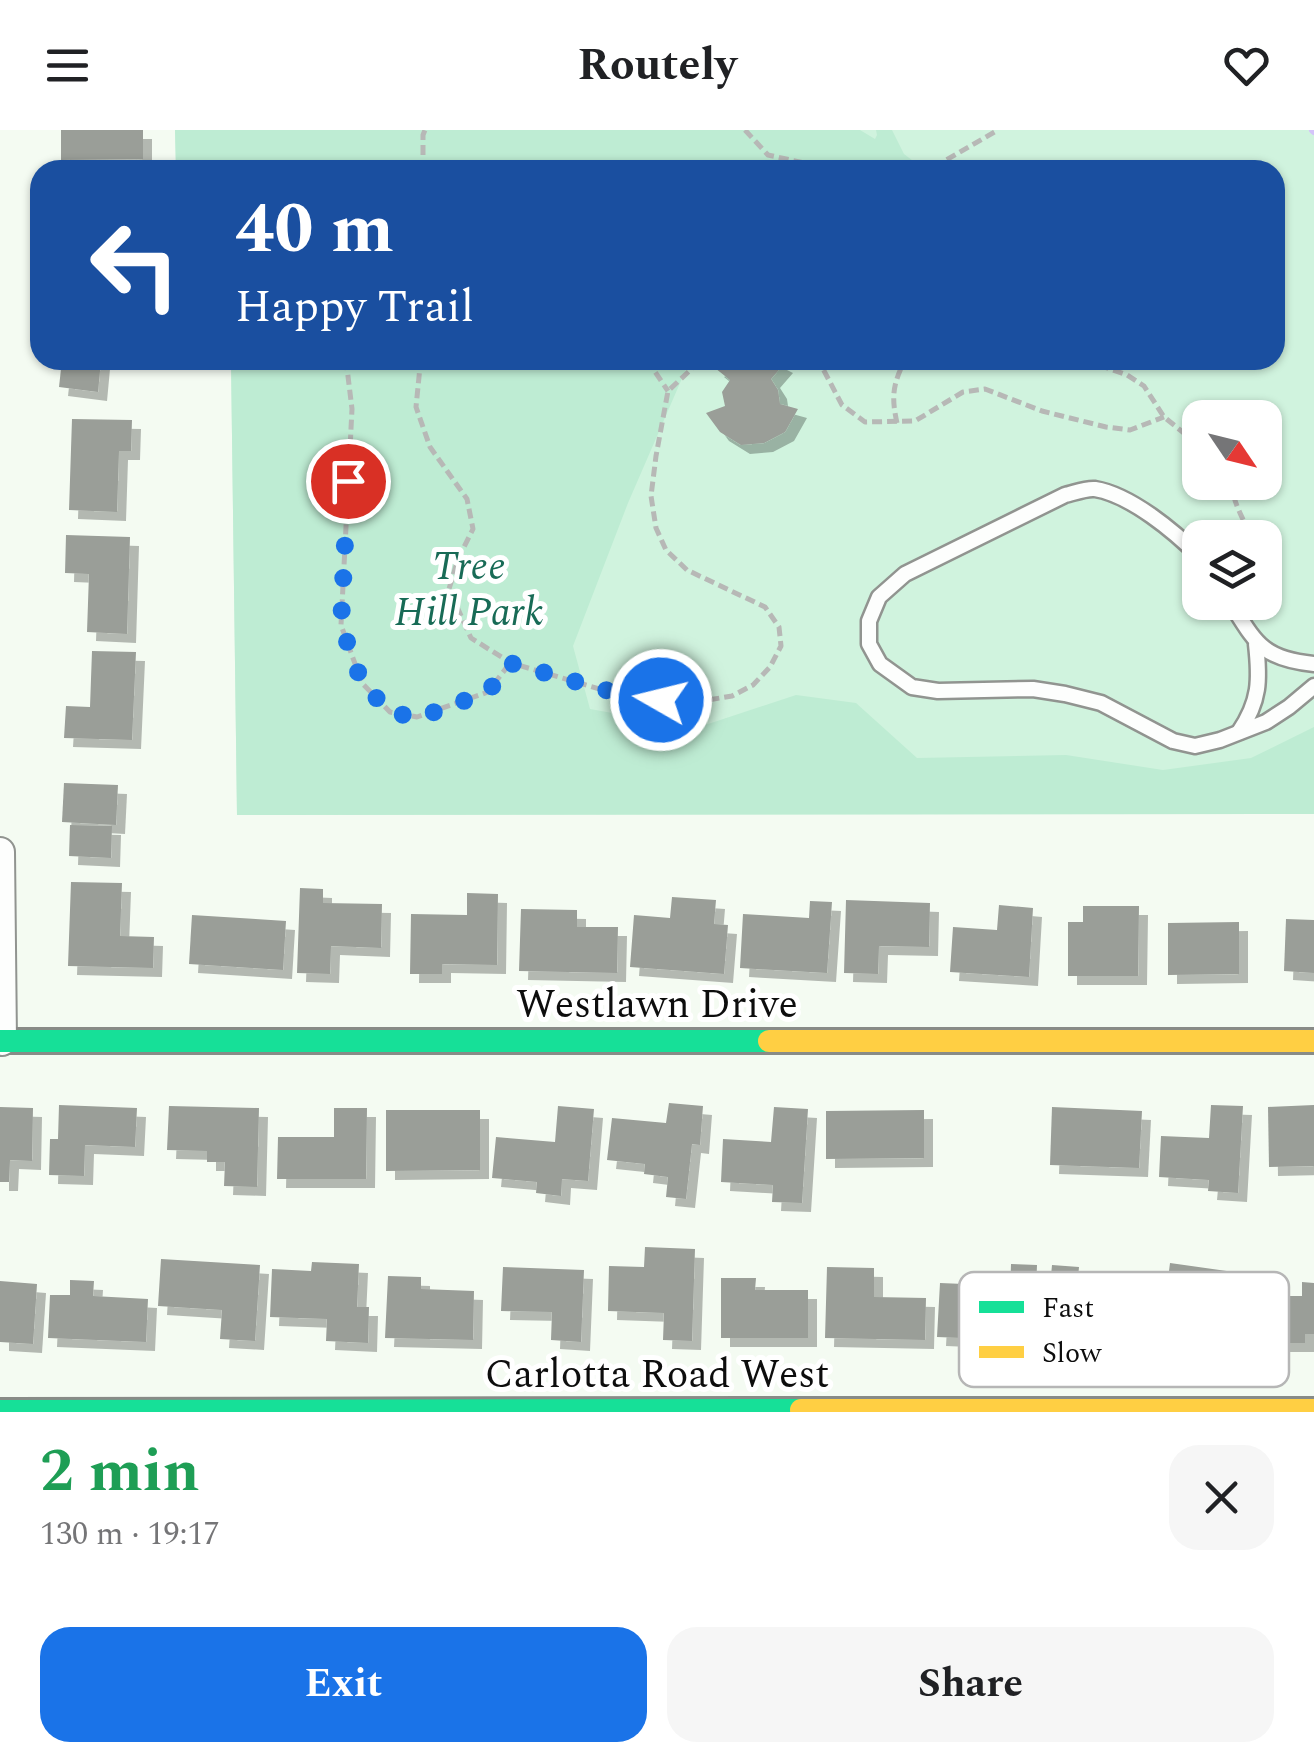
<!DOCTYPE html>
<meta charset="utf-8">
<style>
:root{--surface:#fff;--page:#f6f6f6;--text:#202124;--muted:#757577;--accent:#1a73e8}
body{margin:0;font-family:Spectral,serif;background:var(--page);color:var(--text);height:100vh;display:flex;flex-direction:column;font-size:38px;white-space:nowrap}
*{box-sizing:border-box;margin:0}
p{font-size:32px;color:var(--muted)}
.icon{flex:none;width:55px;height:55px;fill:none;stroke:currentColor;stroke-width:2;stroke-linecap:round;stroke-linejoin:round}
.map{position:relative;height:1282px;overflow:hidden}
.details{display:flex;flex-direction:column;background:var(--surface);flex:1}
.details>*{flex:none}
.guide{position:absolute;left:30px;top:30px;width:1255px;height:210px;border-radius:30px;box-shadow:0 2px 8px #0004;background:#1a4fa0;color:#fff;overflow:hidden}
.needle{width:65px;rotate:125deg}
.controls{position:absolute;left:1182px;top:270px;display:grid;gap:20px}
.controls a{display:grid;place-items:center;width:100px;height:100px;border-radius:20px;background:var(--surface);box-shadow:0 2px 8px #0004;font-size:50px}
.pin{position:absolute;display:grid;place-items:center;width:85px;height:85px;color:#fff;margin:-42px;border:5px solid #fff;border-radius:50%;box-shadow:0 2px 10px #0007}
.me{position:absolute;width:110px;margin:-55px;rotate:278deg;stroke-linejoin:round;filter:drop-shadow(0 0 8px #0008)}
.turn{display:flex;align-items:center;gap:35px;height:210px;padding:0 40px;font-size:45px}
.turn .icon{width:130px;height:130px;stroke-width:2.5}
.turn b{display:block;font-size:70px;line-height:85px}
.round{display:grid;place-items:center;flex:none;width:105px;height:105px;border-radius:30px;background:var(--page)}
.headline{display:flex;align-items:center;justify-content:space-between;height:170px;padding:0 40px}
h1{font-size:60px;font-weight:700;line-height:75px;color:#1e9e55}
.button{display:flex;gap:20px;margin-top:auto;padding:20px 40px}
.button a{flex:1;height:115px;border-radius:30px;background:var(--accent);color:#fff;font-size:40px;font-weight:700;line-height:115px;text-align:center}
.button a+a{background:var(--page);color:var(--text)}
header{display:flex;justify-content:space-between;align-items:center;height:130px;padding:0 40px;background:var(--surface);font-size:45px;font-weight:700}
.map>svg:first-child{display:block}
.green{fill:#d0f3de;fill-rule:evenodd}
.forest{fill:#beecd3}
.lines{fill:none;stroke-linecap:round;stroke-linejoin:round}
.stream{stroke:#d4c4f9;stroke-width:8}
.building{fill:#9a9e98;filter:url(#shadow)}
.lane-casing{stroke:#919490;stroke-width:19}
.street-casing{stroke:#919490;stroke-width:32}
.fast-casing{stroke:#888b87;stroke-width:28}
.slow-casing{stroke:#888b87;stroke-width:28}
.path{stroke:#b7b8b6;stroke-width:5;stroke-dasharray:10 5;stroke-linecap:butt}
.lane{stroke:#fdfefd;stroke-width:14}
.street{stroke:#fdfefd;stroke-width:28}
.fast{stroke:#16e098;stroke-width:22}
.slow{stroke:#ffcf43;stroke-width:22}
.route{stroke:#1a73e8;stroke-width:18;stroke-dasharray:0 32.4}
.labels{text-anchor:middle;stroke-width:10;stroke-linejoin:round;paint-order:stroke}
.park-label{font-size:40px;font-style:italic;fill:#186b56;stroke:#fff}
.street-label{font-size:40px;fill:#0d0d0d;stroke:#fff}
.key{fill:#fff;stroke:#b6b6b6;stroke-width:2.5}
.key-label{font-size:28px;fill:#0d0d0d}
</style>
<header><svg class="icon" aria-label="menu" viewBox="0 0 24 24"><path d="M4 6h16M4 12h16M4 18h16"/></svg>Routely<svg class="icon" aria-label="heart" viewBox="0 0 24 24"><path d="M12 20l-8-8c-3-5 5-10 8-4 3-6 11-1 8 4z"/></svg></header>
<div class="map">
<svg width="1314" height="1282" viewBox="0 0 1314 1282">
<defs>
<filter id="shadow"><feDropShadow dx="9" dy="9" stdDeviation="0" flood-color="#0004"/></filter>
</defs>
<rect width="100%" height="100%" fill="#f4fbf2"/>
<!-- green -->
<path class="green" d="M175,0H1314V684L237,685L231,230H1275V40H176ZM1200,288H1265V352H1200ZM1200,408H1265V472H1200Z"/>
<!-- forest -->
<g class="forest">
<path d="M175,0H860L875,9L877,5L876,0H892L904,24L925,40H176Z"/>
<path d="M231,230H690L628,373L573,516L590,579L696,598L796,565L856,573L917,628L1066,625L1163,640L1251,628L1314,597V684L237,685Z"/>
</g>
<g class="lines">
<!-- stream -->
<path class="stream" d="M1313,0L1314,1"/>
</g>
<!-- building -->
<g class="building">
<path d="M61,0H143V29L61,30Z"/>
<path d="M62,230H101L98,262L59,257Z"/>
<path d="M729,230H776L784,234L771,249L778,260L780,274L798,279L785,302L764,313L741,315L720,302L706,283L725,276L722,262L730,250L715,238Z"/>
<path d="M72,289L132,290L131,321H119L117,382L69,380Z"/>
<path d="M66,405L130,407L127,504L87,502L89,444L65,443Z"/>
<path d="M92,521L136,522L132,610L64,608L66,576L90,577Z"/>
<path d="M64,653L118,655L116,695L62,692Z"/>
<path d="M70,695L112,696L111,728L69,726Z"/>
<path d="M71,752L122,753L120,806L154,807L153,838L68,836Z"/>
<path d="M300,758L323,759V773L382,774L381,818L331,816L330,844L297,843Z"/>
<path d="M467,763L498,764L497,835L442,834V844H410L411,784L467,785Z"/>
<path d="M672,767L716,770L714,794L728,795L724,844L630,837L634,785L670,788Z"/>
<path d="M846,770L930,773L929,817L879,816L878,844L844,843Z"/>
<path d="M810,771L832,772L827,843L740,838L743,784L809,788Z"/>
<path d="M999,775L1033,778L1029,847L950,842L953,797L997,800Z"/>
<path d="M1083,776H1139L1138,846H1068V792H1083Z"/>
<path d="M521,779L577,780V797H618L617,843L519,841Z"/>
<path d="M192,785L286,791L283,840L189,834Z"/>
<path d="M1286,789L1314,790V843L1284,841Z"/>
<path d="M1239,792V844L1168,845V793Z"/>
<path d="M669,973L703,976L700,1015L692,1014L686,1069L666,1067L668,1047L644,1044L645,1034L607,1030L612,988L666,993Z"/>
<path d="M59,975L137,978L135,1017L85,1015L84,1046L49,1045L50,1009H58Z"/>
<path d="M1211,975L1243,976L1238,1063L1208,1061L1209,1050L1159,1047L1161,1006L1209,1008Z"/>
<path d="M1314,975V1036L1269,1037L1268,977Z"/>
<path d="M169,976L259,978L257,1057L224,1056L225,1032H207V1021L167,1020Z"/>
<path d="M558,976L594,979L588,1051L562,1049L561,1066L536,1063L537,1052L492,1048L496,1007L555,1012Z"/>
<path d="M0,977L33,978L32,1031L10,1030L9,1052H0Z"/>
<path d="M774,977L808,979L802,1073L772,1072L773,1055L721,1052L723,1009L771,1012Z"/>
<path d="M1052,977L1142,981L1139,1038L1050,1035Z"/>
<path d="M334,978H367L366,1049H277L278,1007H334Z"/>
<path d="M386,980H480V1040L386,1041Z"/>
<path d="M924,980V1028L826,1029V981Z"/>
<path d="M645,1117L695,1119L692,1211L663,1210L664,1183L608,1181L609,1136L644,1137Z"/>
<path d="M161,1129L260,1135L255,1211L220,1209L222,1180L158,1176Z"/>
<path d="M312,1132L359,1134L357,1177H369L368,1213L326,1211L327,1189L270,1187L272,1139L311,1141Z"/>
<path d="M1170,1133L1248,1144L1238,1213L1208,1209L1212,1187L1164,1181Z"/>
<path d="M1011,1134L1037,1135L1034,1211L937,1207L940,1153L964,1154V1166L1010,1167Z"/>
<path d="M1052,1135L1079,1137L1078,1148L1130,1152L1128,1179L1138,1180L1135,1213L1102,1210L1103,1195L1047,1190Z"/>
<path d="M503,1137L584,1140L581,1212L551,1210L552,1182L501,1181Z"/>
<path d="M827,1137L874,1138V1167L926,1168L925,1210L825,1208Z"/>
<path d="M388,1146L421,1147V1159L474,1161L473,1210L385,1208Z"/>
<path d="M721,1148H756L755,1160H808V1208H721Z"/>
<path d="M70,1150L94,1151L93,1166L148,1169L146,1212L48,1208L50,1165H70Z"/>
<path d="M0,1151L37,1154L33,1214L0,1212Z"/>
<path d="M1302,1152L1314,1153V1204H1305V1213H1262V1166H1302Z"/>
</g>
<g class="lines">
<defs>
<g id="lane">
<path d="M1200,427C1175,402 1131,365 1095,359C1086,358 1074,363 1065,365L905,444L879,467L869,491V514L880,534L912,557L938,561L1033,559L1065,564L1101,573L1173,611L1195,616L1220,610L1266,592L1289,577L1314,556"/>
<path d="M1230,472C1256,513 1262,529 1314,534"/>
<path d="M1239,602C1260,571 1260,550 1256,514"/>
</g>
<path id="street" d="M0,722L2,911"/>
<g id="fast">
<path d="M0,911H769"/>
<path d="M0,1281L801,1280"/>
</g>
<g id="slow">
<path d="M769,911H1314"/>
<path d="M801,1280H1314"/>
</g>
</defs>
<!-- lane casing -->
<use href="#lane" class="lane-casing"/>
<!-- street casing -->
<use href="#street" class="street-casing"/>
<!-- fast casing -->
<use href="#fast" class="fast-casing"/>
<!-- slow casing -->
<use href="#slow" class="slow-casing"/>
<!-- path -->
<g class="path">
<path d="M745,0L768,25L809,34L815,40"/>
<path d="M423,40V5L425,0"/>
<path d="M936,40L946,30L998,0"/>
<path d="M346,230L352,279L341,495L362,553L390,582L417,587L488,562L510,533"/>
<path d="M425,230L420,237L416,277L430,317L467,369L473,399L458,429L449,459L471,508L511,533L627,567L696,572L732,566L753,555L770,537L781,516L779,497L765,477L687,440L666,420L656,398L651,366L656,326L668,261L701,230"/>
<path d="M647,230L668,261"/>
<path d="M813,230L822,237L842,275L865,292L915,291L963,262L985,259L1042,281L1106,297L1130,300L1164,287"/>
<path d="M1085,230L1127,245L1144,256L1164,287L1200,316"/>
<path d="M897,293C891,266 893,254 905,230"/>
<path d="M1231,352C1235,379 1242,384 1251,408"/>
</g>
<!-- lane -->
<use href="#lane" class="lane"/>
<!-- street -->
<use href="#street" class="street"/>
<!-- fast -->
<use href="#fast" class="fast"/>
<!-- slow -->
<use href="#slow" class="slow"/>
</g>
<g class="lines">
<!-- route -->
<path class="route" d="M348,351L341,495L362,553L390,582L418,588L488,562L510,533L627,566L661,570"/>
</g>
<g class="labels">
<!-- park labels -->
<g class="park-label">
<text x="469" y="449">Tree<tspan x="469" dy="46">Hill Park</tspan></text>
</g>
<!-- street labels -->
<g class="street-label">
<text x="657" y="887">Westlawn Drive</text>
<text x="657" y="1257">Carlotta Road West</text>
</g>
</g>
<!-- legend -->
<rect x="959" y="1142" width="330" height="115" rx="15" class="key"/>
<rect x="979" y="1171" width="45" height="12" fill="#16e098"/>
<rect x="979" y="1216" width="45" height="12" fill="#ffcf43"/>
<g class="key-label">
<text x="1042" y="1187">Fast</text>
<text x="1042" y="1232">Slow</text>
</g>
</svg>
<div class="controls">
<a><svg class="needle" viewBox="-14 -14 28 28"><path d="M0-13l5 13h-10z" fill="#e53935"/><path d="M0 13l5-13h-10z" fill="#757577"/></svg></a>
<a><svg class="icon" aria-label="layers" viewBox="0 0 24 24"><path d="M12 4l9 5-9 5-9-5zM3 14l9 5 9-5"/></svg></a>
</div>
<div class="pin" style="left:348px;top:351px;background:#d93025"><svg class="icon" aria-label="arrive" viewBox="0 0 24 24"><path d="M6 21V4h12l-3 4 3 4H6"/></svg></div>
<svg class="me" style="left:661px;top:570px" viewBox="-20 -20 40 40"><circle r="17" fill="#1a73e8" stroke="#fff" stroke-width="3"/><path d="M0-11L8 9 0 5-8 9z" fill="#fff"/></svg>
<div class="guide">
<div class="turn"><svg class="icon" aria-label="left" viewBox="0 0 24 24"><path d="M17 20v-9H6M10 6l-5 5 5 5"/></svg><div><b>40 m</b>Happy Trail</div></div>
</div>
</div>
<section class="details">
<div class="headline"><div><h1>2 min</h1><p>130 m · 19:17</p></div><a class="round"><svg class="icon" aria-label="close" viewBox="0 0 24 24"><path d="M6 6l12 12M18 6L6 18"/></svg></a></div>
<div class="button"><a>Exit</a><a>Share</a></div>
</section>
